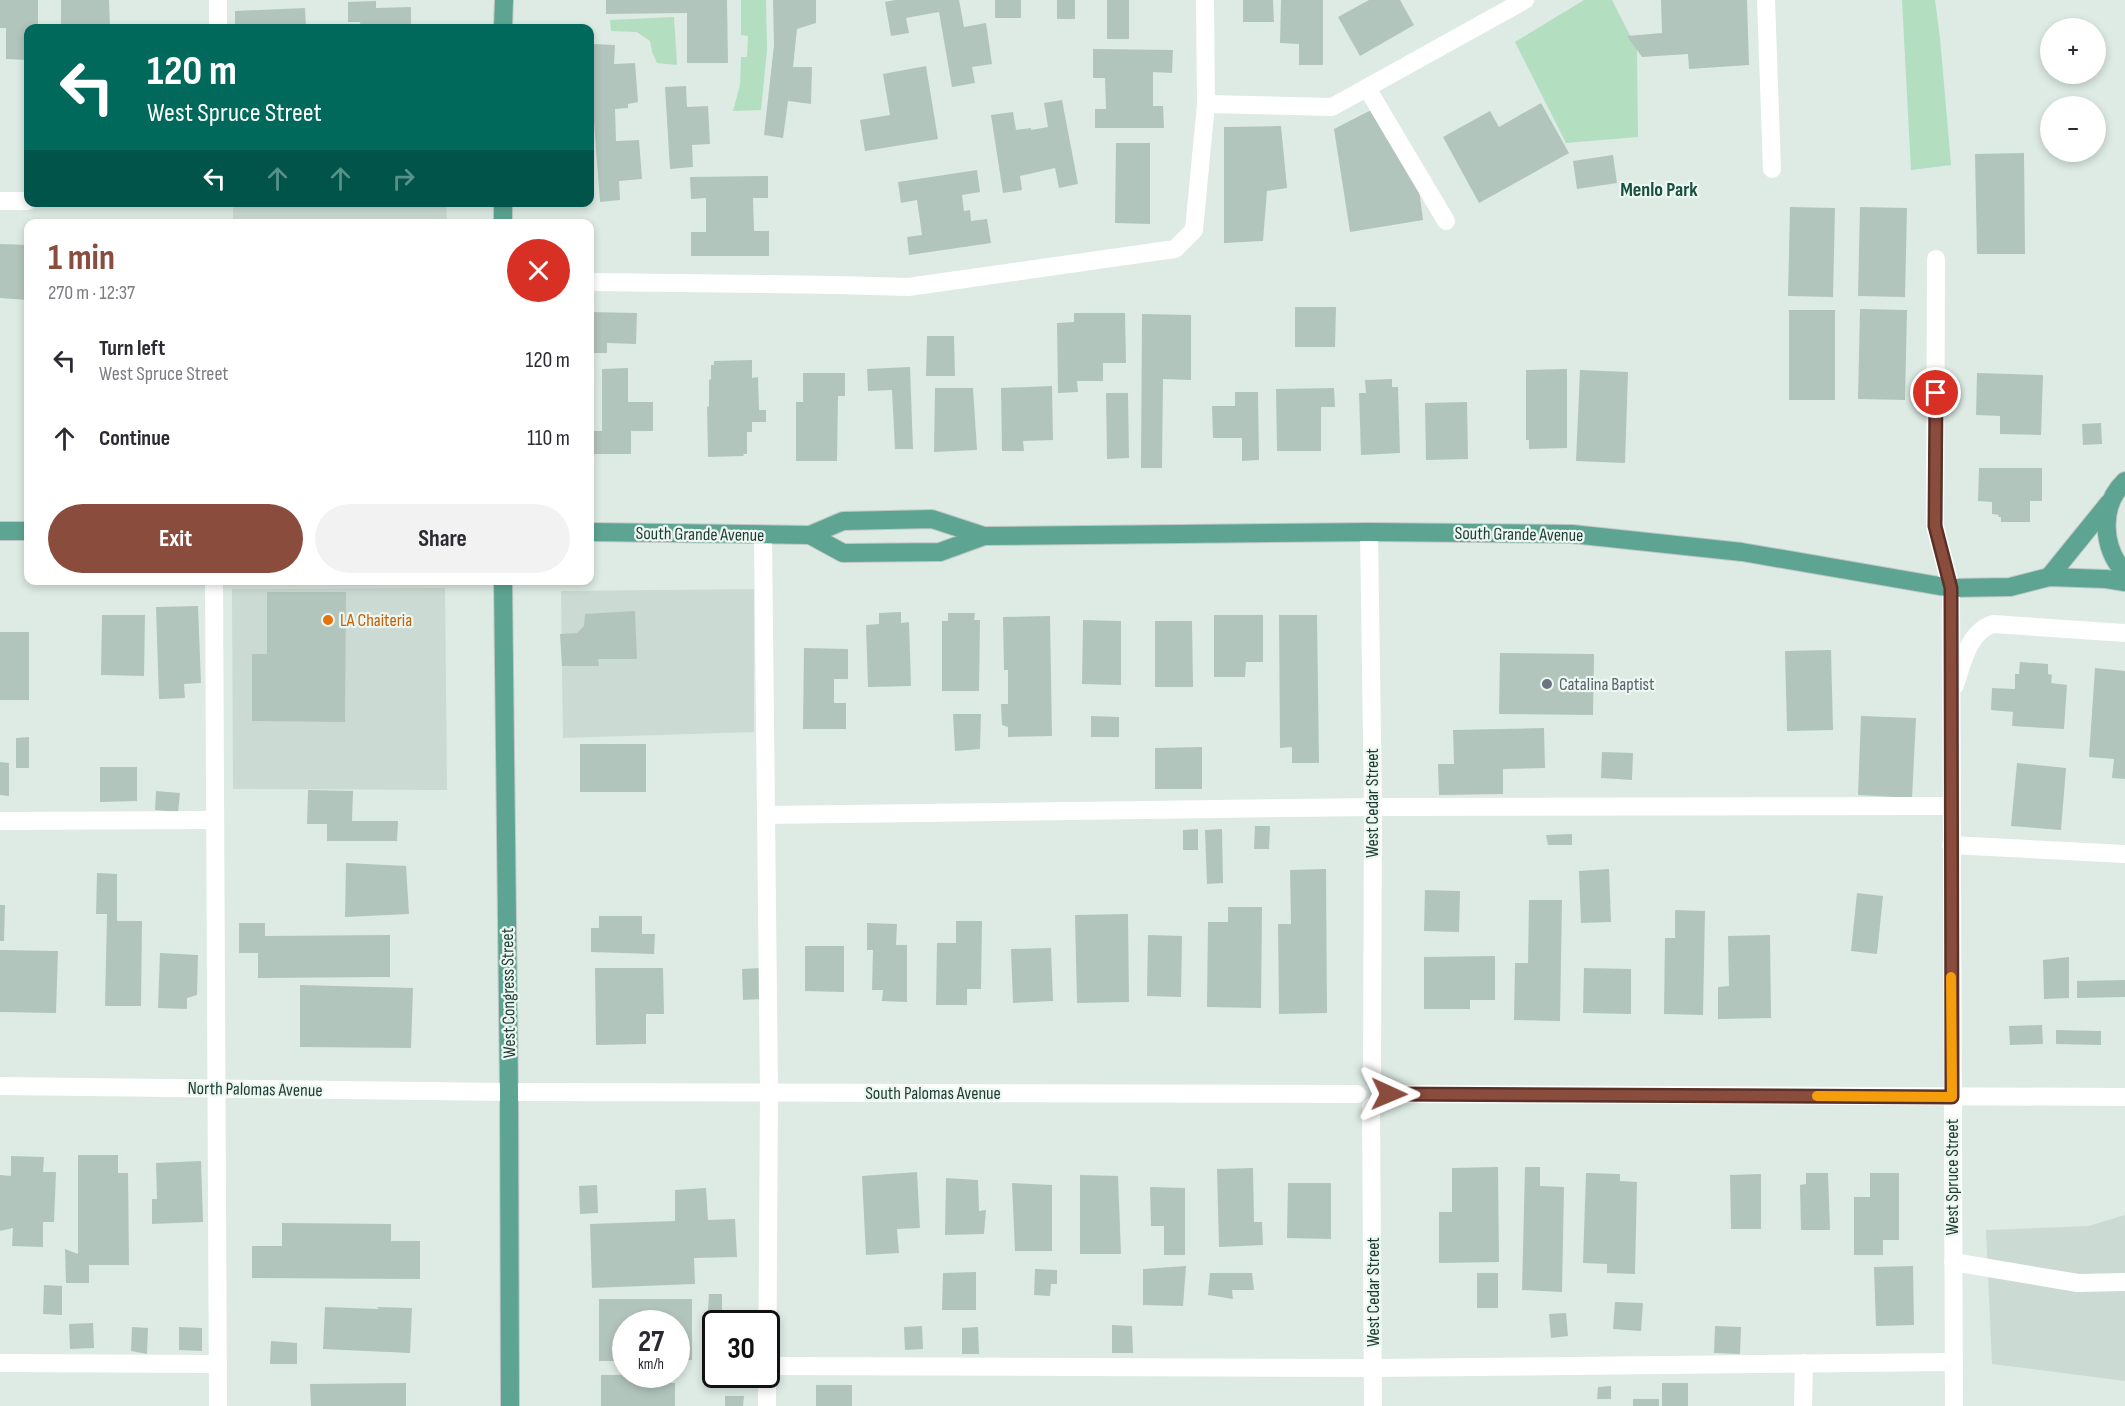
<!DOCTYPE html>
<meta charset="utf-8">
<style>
:root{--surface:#fff;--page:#f2f2f3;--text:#2b2b33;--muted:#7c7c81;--accent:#8a4c3c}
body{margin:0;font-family:"Sofia Sans Condensed",sans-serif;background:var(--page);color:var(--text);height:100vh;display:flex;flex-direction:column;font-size:22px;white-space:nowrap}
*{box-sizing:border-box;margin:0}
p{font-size:20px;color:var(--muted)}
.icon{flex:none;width:33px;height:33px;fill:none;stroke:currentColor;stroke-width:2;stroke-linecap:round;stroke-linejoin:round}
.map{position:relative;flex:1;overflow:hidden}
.details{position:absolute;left:24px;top:219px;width:570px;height:366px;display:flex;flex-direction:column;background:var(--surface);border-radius:12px;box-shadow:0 3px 9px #0003}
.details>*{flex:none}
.guide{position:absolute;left:24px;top:24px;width:570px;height:183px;border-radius:12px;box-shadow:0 3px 9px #0003;background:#00695c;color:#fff;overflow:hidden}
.controls{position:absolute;left:2040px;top:18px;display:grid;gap:12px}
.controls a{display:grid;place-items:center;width:66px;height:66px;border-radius:50%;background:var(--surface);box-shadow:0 3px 9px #0003;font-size:30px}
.speed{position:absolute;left:612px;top:1310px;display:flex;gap:12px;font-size:30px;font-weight:700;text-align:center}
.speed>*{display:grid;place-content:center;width:78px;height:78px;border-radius:50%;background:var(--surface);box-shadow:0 3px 9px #0003;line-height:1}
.speed small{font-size:15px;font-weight:400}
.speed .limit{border:3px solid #111;border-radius:9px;background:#fff;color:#111}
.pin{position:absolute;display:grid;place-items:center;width:51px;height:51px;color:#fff;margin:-26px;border:3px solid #fff;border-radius:50%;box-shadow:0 2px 6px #0007}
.me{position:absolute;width:66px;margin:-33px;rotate:91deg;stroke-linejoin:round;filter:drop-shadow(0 0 4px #0008)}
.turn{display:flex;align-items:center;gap:21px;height:126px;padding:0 24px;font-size:27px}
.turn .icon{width:78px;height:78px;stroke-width:2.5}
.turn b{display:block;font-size:42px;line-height:51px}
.lanes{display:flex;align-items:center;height:57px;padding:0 24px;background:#0003;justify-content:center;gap:30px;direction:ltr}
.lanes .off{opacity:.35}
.round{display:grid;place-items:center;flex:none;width:63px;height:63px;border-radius:32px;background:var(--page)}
.summary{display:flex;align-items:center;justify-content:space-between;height:102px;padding:0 24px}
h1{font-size:36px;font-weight:700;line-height:45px;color:var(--accent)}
.button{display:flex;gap:12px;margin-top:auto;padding:12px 24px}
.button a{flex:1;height:69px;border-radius:36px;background:var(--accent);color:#fff;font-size:24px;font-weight:700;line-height:69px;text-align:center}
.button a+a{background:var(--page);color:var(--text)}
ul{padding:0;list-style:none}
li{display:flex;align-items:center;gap:18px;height:78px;padding:0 24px}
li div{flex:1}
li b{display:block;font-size:22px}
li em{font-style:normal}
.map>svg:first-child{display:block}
.built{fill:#cbdad3}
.green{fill:#b3debf}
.building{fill:#b2c5bd}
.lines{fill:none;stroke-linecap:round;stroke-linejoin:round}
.major-casing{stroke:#c0c8c6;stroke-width:20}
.minor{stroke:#fff;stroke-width:18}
.major{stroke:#5da592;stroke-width:18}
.route-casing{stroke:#5a3127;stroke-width:15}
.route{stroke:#8a4c3c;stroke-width:10}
.slow{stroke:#f59e0b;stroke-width:10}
.food-dot{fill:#e8710a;stroke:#edf7f2;stroke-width:2}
.worship-dot{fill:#6b7280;stroke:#edf7f2;stroke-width:2}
.labels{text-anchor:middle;stroke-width:4.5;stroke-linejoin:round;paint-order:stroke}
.street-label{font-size:18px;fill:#1d3b33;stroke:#edf7f2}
.food-label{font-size:18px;fill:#c56008;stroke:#edf7f2;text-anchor:start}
.worship-label{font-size:18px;fill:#5b616d;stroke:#edf7f2;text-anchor:start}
.neighbourhood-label{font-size:20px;font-weight:bold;fill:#184f41;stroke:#edf7f2}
</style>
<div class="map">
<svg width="2125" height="1406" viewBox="0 0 2125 1406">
<rect width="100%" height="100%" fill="#ddebe4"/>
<!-- built -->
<g class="built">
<path d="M233,203H446L447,223H233Z"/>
<path d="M445,588L447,790L233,789L232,589Z"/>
<path d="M754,589V732L563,738L561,591Z"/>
<path d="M2125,1215V1381L1992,1364L1986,1230L2089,1226Z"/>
</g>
<!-- green -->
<g class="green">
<path d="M741,0H766L767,50L761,110L733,111L740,85L741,57H747L748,36L741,35Z"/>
<path d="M1584,0H1612L1637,49L1638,137L1566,143L1515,42Z"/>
<path d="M1902,0H1935L1940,38L1951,165L1911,170Z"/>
<path d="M674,17L677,65L657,63L652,52L650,41L637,32L611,31L610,20Z"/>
</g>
<!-- building -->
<g class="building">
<path d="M0,0H38V28H28V60L6,59V28H0Z"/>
<path d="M61,0H109L110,28H61Z"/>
<path d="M606,0H727L728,63H687V13L606,14Z"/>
<path d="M773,0H816V23L797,29L793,67H812L811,104L788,101L783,138L764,135L774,45Z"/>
<path d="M895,0H959L964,27L986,23L992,64L972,67L975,83L952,87L939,12L906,18L909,33L891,36L885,2Z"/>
<rect x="995" y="0" width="26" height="18"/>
<rect x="1057" y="0" width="18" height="19"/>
<rect x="1107" y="0" width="22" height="39"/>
<path d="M1243,0H1273L1274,22H1243Z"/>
<path d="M1281,0H1323V65H1299V44L1280,43Z"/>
<path d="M1369,0H1400L1414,25L1360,56L1338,17Z"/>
<path d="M1661,0H1747L1749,65L1689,69L1688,54L1642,57L1627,36L1662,33Z"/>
<path d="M376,1V8L411,7V28H361L360,22H348V2Z"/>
<path d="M305,8L306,27L235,28V11Z"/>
<path d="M593,44L615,45L614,64L635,63L638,102L628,104V108L615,109L616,141L639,140L642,179L619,181L620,200L600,202L594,122Z"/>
<path d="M1093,49L1173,50L1172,73L1153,72V106H1163L1164,128H1095V109H1106L1105,78H1093Z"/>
<path d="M926,66L938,139L865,151L860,120L890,115L883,74Z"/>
<path d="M686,86L687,107L708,106L710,144L692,145L693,167L670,169L665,87Z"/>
<path d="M1062,100L1078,184L1059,188L1055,168L1020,176L1022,190L1003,193L991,115L1013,112L1016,130L1031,128V130L1048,127L1044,103Z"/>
<path d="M1541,103L1569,153L1479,203L1443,137L1490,111L1499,127Z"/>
<path d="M1377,107L1419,189L1423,220L1350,232L1334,129Z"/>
<path d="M1281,126L1287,188L1267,191L1263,241L1224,243V127Z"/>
<path d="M1116,143H1150V224L1115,223Z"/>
<path d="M2024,153L2025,254H1977L1975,154Z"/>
<path d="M1613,155L1617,183L1577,189L1573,161Z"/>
<path d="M977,170L980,192L962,195L964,211L970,210L971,221L987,219L991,243L909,255L907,237L922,235L917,200L901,203L898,182Z"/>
<path d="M768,176V198H753L754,231H769V256H691V232H706V198L691,199L690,177Z"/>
<path d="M1790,207L1835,208L1833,297L1788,296Z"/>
<path d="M1860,207L1907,208L1905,297L1858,296Z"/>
<path d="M0,244L28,245V300L0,298Z"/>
<path d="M1295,307H1336L1335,347H1295Z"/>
<path d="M1860,309L1907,310L1905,400L1858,399Z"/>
<rect x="1789" y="310" width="46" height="90"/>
<path d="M590,312L637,313L636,344L607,343V353H590Z"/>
<path d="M1074,313H1125L1126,363H1103V381H1077L1078,392L1058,393L1057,323L1074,322Z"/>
<path d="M1142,314L1191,315V380L1163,379L1162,468H1141Z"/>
<path d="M927,336H954L955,376H926Z"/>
<path d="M752,360V378L758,377L759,410H766V422H752V432H747V454H743L744,456L708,457L707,406L709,407V380L711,379V365H714V361Z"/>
<path d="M910,367L913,449H895L892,390L868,391L867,369Z"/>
<path d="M628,368V402H653V431H631V454H590V431H602V369Z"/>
<path d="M1567,369V448L1529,449V440H1526V370Z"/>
<path d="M1580,370L1628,372L1625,463L1576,461Z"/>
<path d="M803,373H845V396H838L837,461H796V402H803Z"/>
<path d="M1977,373L2043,375L2041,435L2000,434V416L1976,415Z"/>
<path d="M1392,379V387H1398L1400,453L1361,455L1359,393H1366L1365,380Z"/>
<path d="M1052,386L1053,440L1023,441L1024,451H1002L1001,388Z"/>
<path d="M935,388H973L977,450L934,452Z"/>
<path d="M1334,388L1335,407H1321V451H1277L1276,389Z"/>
<path d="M1235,392H1258L1259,460L1242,461V438H1213L1212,406H1235Z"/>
<path d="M1106,393H1128L1129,458L1107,459Z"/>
<path d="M1467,402L1468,459L1426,460L1425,403Z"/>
<path d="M2101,423L2102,444L2083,445L2082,424Z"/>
<path d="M1979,468H2042V501H2030V522H2001V517H1998L1999,515L1992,514V502L1978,501Z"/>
<path d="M267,592H346L345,722L252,721V654H267Z"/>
<path d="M198,606L201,683L184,684L185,698L159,699L156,607Z"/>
<path d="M635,611L637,659H598L599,666H562L560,634L577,633L584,626L585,614Z"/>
<path d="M901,612V623L909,622L911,686L868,687L866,625L879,624V613Z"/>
<path d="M948,613H975L974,620H980L979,691H942V621H948Z"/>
<path d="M102,615H145L144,676L101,675Z"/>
<path d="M1214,615H1263V662H1246L1245,677H1214Z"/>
<path d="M1279,615H1317L1319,763H1292V747L1280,748Z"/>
<path d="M1050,616L1052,736L1008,737V727L1002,725L1001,704H1008V670H1004L1003,617Z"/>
<path d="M1083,620L1121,621V685L1082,684Z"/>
<path d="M1155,621H1192L1193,687H1155Z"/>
<rect x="0" y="632" width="29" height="68"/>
<path d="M804,648L848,649V679H834V703H846V729H803Z"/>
<path d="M1831,650L1833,730L1787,731L1785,651Z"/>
<path d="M1500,653L1594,654L1593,715L1499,714Z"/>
<path d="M2020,662L2048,664V674L2052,675L2051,683L2067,685L2064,729L2012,726L2013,712L1991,710L1992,688L2015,689V674H2019Z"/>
<path d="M2095,668L2125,671V779L2112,778L2114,759L2089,757Z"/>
<path d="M953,714H981L980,749L955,751Z"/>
<path d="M1091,716L1119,717V737H1091Z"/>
<path d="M1861,716L1916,718L1912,798L1858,795Z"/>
<path d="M1544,728L1545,768L1503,769V794L1439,795L1438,764H1454L1453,730Z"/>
<path d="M29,737V768H16V738Z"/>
<rect x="580" y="744" width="66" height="48"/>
<path d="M1202,747V789H1155V748Z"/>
<path d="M1602,752L1633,753L1632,780L1601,778Z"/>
<path d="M0,762L9,763V796L0,795Z"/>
<path d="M2017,763L2066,768L2061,830L2011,826Z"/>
<path d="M100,767H137V801L100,802Z"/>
<path d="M308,790L353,791L352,821H398L397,841H327V824H307Z"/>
<path d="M156,791L180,793L178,812L155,810Z"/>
<path d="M1255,826H1270L1269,849H1254Z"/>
<path d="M1198,829V850H1183V830Z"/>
<path d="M1222,829L1223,883L1207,884L1205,830Z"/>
<path d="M1572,834V845H1548L1546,835Z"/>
<path d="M346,863L406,866L409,914L345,917Z"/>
<path d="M1326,869L1327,1013L1279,1014L1278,924H1291L1290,870Z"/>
<path d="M1609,869L1611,922L1581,923L1579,871Z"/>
<path d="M97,873L117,874V921H142L141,1006H105L107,914H96Z"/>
<path d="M1425,890L1460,891L1459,932L1424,931Z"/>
<path d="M1857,893L1883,896L1877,954L1851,951Z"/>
<path d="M1529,900H1562L1560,1021L1514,1020L1515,963H1528Z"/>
<path d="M0,905H5L4,941H0Z"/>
<path d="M1228,907H1262L1261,1008L1207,1007L1208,922H1228Z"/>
<path d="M1675,910L1705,911L1703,1015L1664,1014L1665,938H1675Z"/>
<path d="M1128,914L1129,1002L1077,1003L1075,915Z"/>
<path d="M599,916H642V934H655L654,954L591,952V928H599Z"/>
<path d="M956,921H982L981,989H967V1005H936L937,943H956Z"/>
<path d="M239,923H265V936L390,935V977L258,978V953H239Z"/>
<path d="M867,923L897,924L896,945H907V1002L882,1001L883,990H872L873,950H867Z"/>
<path d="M1148,935L1182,936L1181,997L1147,996Z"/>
<path d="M1770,935L1771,1018L1718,1019V987L1729,986L1728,936Z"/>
<path d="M805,946H844V992L805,991Z"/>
<path d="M1051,948L1053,1001L1013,1003L1011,949Z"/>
<path d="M0,950L58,951L56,1013L0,1012Z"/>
<path d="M160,953L198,955L197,995L187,998V1009L158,1008Z"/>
<path d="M1495,956V1000H1470V1009H1424V957Z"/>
<path d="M2069,957V998L2044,999L2043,960Z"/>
<path d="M595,968H663L664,1014H646V1044L596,1045Z"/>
<path d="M760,968L762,999L743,1000L742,969Z"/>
<path d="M1584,968L1631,969V1014L1583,1013Z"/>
<path d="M2125,980V997L2077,998V981Z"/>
<path d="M300,985L413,988L411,1048L300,1047Z"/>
<path d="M2042,1025L2043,1044L2010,1045L2009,1026Z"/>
<path d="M2056,1030L2101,1031V1045L2056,1044Z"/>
<path d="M78,1155H118V1173H128L129,1265H89V1283H66L65,1249L78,1254Z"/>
<path d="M11,1156L44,1157L43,1172H56L54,1222H43V1247L12,1246L13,1228L0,1231V1175L11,1176Z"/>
<path d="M201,1161L203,1222L152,1224V1199H157L156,1163Z"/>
<path d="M1498,1167L1499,1262L1439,1263V1212H1452V1168Z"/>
<path d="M1525,1167H1540V1186L1564,1187L1562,1292L1522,1290Z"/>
<path d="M1253,1168L1254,1222H1262L1263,1245L1219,1247L1217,1169Z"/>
<path d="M917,1172L920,1228L897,1229L899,1253L866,1255L862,1176Z"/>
<path d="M1586,1173L1620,1174V1181L1637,1182L1635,1274L1607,1273V1264L1583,1263Z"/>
<path d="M1806,1173H1828L1830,1230H1801L1800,1185L1806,1184Z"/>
<path d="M1870,1173H1899V1240H1883V1255H1854V1197H1870Z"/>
<path d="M1761,1174V1229H1731L1730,1175Z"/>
<path d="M1080,1175L1118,1176L1121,1254H1080Z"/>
<path d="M946,1178L978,1180L979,1211L986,1210L984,1234L945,1235Z"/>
<path d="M1012,1183L1052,1185V1251H1015Z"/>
<path d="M1288,1183H1331V1239L1287,1238Z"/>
<path d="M597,1185L598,1213L580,1214L579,1186Z"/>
<path d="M1150,1187L1185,1188V1255H1164V1226H1151Z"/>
<path d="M706,1188L708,1220L735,1219L737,1257L694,1258L695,1284L592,1288L590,1224L675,1221V1190Z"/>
<path d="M282,1223L391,1224V1241H420V1279L252,1278V1246H282Z"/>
<path d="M1186,1266L1183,1306L1143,1305V1269Z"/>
<path d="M1913,1266L1914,1325L1876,1326L1874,1267Z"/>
<path d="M1035,1269L1057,1270V1284H1051L1050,1296L1034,1295Z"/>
<path d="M976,1272V1310H942L943,1273Z"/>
<path d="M1210,1273H1252L1254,1290H1232L1233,1299L1208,1295Z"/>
<rect x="1477" y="1273" width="21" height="35"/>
<path d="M44,1285L62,1286V1315L43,1314Z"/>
<path d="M709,1294H722V1311H708Z"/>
<path d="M599,1299H692V1360H676V1323H626V1361H599Z"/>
<path d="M1615,1302L1643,1303L1641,1331L1613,1329Z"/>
<path d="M325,1307L379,1309L377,1307L412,1308L410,1353L323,1349Z"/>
<path d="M1566,1313L1568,1336L1551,1338L1549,1314Z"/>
<path d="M93,1323L94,1348L70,1349L69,1324Z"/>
<path d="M1112,1325L1132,1326L1133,1353H1112Z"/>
<path d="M922,1326L923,1349L905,1350L904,1327Z"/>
<path d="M1715,1326L1741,1327L1740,1354L1714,1353Z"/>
<path d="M132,1327L148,1328L147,1354L131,1351Z"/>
<path d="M179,1327L202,1328V1351L179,1350Z"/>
<path d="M978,1327L979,1354H962V1328Z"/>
<path d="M271,1341L297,1343V1364H270Z"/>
<path d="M601,1375H664L666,1383H675V1406H601Z"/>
<path d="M406,1383V1406H311L310,1384Z"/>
<rect x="1662" y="1383" width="26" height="23"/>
<rect x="816" y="1385" width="36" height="21"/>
<path d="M1611,1386V1399H1597L1598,1387Z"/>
<path d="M725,1396H744L743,1406H725Z"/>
<rect x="1633" y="1399" width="26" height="7"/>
</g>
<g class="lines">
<defs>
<g id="major">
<path d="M503,28L504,0"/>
<path d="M503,224V202"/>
<path d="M2125,481C2099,506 2102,548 2125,573"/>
<path d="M0,531H28"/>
<path d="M590,532L810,535L843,521L932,519L984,536"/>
<path d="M810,535L843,553L940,552L984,536L1369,532L1572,534L1742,552L1951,588L2010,587L2049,577L2106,579L2125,582"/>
<path d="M2049,577L2109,503"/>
<path d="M503,580L509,1092L510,1406"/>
</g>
</defs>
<!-- major casing -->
<use href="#major" class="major-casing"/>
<!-- minor -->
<g class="minor">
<path d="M1766,0L1772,169"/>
<path d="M218,28V0"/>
<path d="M1367,88L1446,221"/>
<path d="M1206,104L1332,107L1525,0"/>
<path d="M0,201H28"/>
<path d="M1936,259L1935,526L1951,588L1954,1406"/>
<path d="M590,282L838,285L908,287L1175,249L1194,230L1206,104L1205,0"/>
<path d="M1369,532L1373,807L1372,1075"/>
<path d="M763,535L769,1093L767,1406"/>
<path d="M214,580L218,1406"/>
<path d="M1955,685C1963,662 1968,632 1993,624L2125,633"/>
<path d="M766,815L1373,807L1951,806"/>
<path d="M0,821L215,820"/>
<path d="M1951,845L2125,854"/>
<path d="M0,1086L509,1092L1357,1094"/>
<path d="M1389,1094L2125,1097"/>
<path d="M1371,1107L1373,1406"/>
<path d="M1953,1262L2078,1283L2125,1282"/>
<path d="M0,1363L218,1364"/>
<path d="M767,1366L1373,1368L1954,1362"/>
<path d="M1803,1406L1804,1363"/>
</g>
<!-- major -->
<use href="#major" class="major"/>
</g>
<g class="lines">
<defs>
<path id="route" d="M1389,1094L1952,1097L1951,588L1935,526L1936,393"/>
</defs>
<!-- route casing -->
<use href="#route" class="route-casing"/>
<!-- route -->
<use href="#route" class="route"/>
<!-- slow -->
<path class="slow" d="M1817,1096L1952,1097L1951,977"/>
</g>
<!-- markers -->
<circle class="food-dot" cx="328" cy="620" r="6"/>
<circle class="worship-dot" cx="1547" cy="684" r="6"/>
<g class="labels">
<!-- street labels -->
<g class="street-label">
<text transform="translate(700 534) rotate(1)" y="6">South Grande Avenue</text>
<text transform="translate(1519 534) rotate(1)" y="6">South Grande Avenue</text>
<text transform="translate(1372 803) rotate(-90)" y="6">West Cedar Street</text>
<text transform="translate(508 993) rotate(-91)" y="6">West Congress Street</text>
<text transform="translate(255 1089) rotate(1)" y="6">North Palomas Avenue</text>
<text x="933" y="1099">South Palomas Avenue</text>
<text transform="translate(1952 1177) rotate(-90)" y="6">West Spruce Street</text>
<text transform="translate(1373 1292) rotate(-90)" y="6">West Cedar Street</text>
</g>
<!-- food labels -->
<g class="food-label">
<text x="340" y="626">LA Chaiteria</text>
</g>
<!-- worship labels -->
<g class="worship-label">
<text x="1559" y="690">Catalina Baptist</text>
</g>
<!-- neighbourhood labels -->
<g class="neighbourhood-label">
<text x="1659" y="196">Menlo Park</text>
</g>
</g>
</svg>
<div class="controls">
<a>+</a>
<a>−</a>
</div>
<div class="speed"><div>27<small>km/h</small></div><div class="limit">30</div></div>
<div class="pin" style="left:1936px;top:393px;background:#d93025"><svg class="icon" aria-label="arrive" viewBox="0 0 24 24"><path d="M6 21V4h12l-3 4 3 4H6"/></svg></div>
<svg class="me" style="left:1389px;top:1094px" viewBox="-20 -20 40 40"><path d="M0-17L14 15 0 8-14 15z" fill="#8a4c3c" stroke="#fff" stroke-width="4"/></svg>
<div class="guide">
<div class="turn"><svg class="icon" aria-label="left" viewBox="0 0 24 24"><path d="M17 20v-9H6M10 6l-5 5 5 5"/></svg><div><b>120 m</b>West Spruce Street</div></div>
<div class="lanes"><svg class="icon" aria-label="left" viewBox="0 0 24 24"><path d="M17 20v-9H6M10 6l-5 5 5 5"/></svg><svg class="icon off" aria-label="ahead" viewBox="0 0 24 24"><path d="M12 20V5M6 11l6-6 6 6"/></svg><svg class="icon off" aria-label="ahead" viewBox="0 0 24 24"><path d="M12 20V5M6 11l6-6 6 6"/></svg><svg class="icon off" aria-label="right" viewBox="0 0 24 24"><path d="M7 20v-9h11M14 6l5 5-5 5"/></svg></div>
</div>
<section class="details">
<div class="summary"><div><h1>1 min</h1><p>270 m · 12:37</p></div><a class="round" style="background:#d93025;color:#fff"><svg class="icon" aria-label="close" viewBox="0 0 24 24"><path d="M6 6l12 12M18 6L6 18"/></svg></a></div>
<ul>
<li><svg class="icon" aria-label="left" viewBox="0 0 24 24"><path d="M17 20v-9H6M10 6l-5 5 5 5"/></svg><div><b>Turn left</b><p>West Spruce Street</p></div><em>120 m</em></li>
<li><svg class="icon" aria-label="ahead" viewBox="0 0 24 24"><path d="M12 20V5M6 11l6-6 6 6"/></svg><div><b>Continue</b></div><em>110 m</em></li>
</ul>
<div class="button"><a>Exit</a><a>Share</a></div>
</section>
</div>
